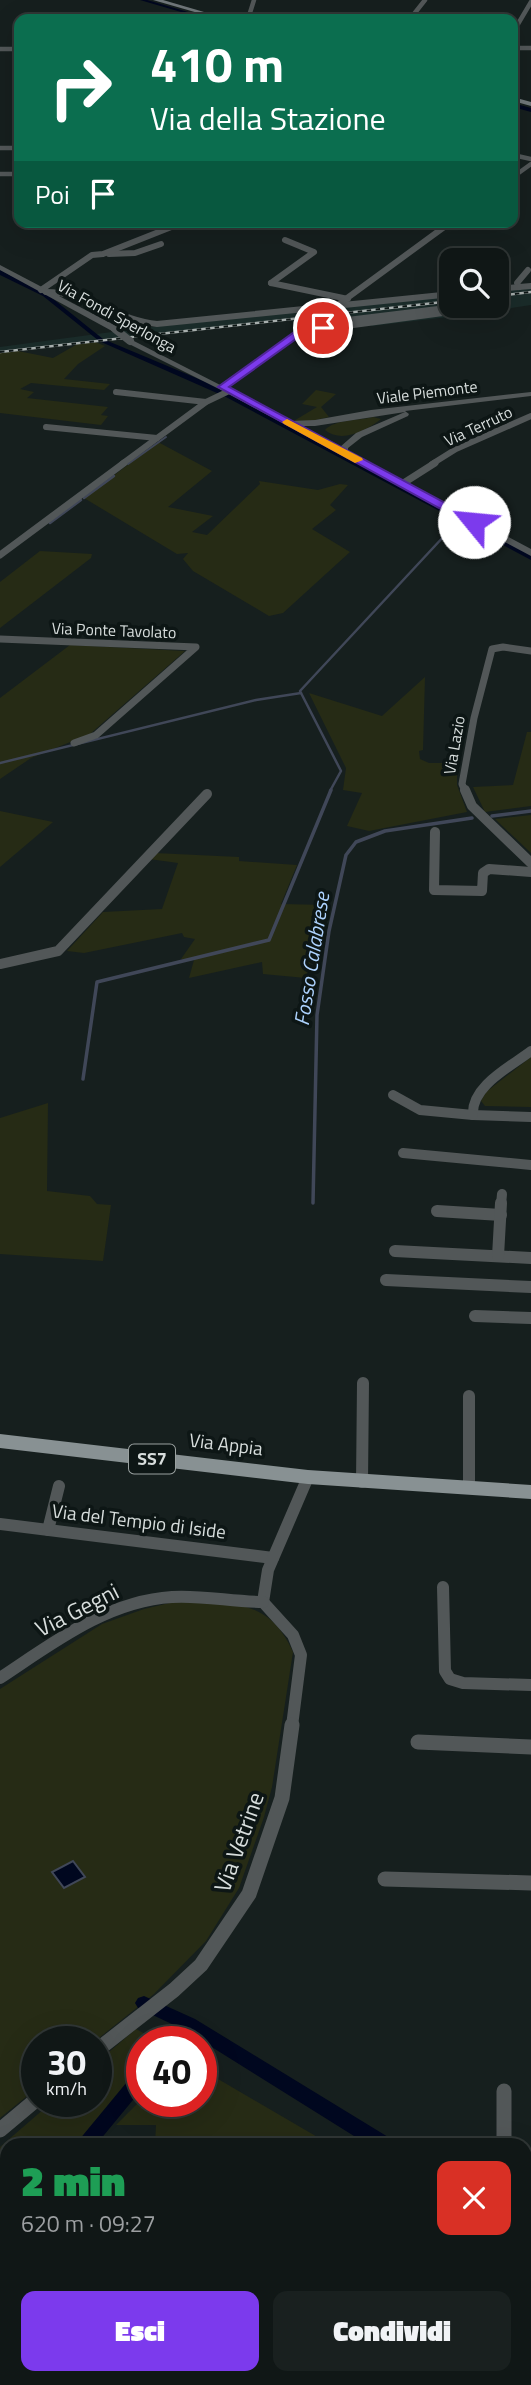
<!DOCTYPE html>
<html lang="it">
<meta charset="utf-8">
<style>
:root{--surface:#101716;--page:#19201f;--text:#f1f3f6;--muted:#9c9fa1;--line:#303635;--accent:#7c3aed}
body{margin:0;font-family:"Titillium Web",sans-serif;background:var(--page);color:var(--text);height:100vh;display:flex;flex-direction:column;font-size:26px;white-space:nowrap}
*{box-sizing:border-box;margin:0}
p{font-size:23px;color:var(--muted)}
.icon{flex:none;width:38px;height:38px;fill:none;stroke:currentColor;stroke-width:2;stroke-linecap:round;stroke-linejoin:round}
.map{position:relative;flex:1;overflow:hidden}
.sheet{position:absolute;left:0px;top:2138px;width:532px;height:247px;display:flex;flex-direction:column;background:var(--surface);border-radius:21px 21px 0 0;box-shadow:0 7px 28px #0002,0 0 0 2px var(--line)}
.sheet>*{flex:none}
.guide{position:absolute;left:14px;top:14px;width:504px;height:214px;border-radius:14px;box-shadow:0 7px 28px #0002,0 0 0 2px var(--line);background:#0b6e4f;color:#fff;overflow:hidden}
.buttons{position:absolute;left:439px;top:248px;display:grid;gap:14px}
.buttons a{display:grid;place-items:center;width:70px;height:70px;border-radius:14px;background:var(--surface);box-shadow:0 7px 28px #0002,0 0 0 2px var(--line);font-size:35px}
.speed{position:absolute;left:21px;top:2026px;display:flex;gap:14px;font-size:35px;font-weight:700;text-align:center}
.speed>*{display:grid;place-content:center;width:91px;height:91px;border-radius:50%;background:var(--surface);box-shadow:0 7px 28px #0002,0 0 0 2px var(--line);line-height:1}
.speed small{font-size:18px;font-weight:400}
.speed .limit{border:10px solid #d22;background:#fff;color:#111}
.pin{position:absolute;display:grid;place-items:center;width:60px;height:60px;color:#fff;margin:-30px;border:4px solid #fff;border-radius:50%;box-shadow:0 2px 7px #0007}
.me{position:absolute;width:77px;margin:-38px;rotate:298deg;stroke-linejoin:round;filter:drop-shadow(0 0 5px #0008)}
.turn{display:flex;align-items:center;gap:24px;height:147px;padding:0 21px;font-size:32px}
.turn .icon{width:91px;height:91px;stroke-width:2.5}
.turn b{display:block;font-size:49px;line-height:60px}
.then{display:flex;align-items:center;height:66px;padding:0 21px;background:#0003;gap:14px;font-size:26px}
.round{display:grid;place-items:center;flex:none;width:74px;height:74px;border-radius:14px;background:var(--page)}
.headline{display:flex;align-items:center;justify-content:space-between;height:119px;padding:0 21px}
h1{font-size:42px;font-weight:800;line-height:52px;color:#1e9e55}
.button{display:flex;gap:14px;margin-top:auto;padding:14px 21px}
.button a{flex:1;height:80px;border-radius:14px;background:var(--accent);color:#fff;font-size:28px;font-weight:800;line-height:80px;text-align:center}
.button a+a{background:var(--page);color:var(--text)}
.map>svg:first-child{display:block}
.built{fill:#1a2b29}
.green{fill:#262b15}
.water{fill:#00071f;stroke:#404758;stroke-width:2}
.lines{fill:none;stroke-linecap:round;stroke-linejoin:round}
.stream-far2{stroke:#404758;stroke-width:2}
.stream-far1{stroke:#404758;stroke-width:2.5}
.stream{stroke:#404758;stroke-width:3.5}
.canal{fill:#00071f;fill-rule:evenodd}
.minor-far5{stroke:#525758;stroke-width:4.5}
.minor-far4{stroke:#525758;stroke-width:6}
.minor-far3{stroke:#525758;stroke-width:7}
.minor-far2{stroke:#525758;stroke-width:10}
.minor-far1{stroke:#525758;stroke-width:12}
.minor{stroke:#525758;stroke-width:15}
.tertiary{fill:#525758;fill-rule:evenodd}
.secondary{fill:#70777a;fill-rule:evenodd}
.primary{fill:#889193;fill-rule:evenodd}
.rail-casing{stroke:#a7aead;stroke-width:2.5}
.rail{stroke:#0d1615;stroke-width:2;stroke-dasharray:4.5;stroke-linecap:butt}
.tertiary-bridge{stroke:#525758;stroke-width:8}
.route{fill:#7c3aed;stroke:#51269a;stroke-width:2}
.slow{fill:#f59e0b}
.labels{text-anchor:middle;stroke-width:7;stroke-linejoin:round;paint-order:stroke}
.far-street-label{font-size:16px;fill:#d7dddc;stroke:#0d1615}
.shield{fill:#0d1615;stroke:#9aa1a0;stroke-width:2}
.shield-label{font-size:18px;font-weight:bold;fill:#d7dddc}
.street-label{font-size:19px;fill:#d7dddc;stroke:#0d1615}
.water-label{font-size:21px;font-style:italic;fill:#add2fd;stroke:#0d1615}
.near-street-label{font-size:23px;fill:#d7dddc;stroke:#0d1615}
</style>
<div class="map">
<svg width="531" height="2385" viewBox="0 0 531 2385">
<rect width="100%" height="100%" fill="#161f1e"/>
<!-- built -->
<path class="built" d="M531,287V305L465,315L372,326L370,324L449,315L440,306L296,325L291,320L106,339L0,353V347L134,329L451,295L452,306H497V290Z"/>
<!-- green -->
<g class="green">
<path d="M93,341L105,346L78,364L64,379L110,384L104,390L31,383L20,389L34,392L27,398L108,407L101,415L108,416L101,425L0,413V353L18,351L53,358L81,342Z"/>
<path d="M316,390L336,394L321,407L329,417L306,422H292L317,407L302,404Z"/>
<path d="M373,417L381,419C367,430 342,444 325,430C335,419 358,421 373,417Z"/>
<path d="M158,442L212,471L168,507L213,516L192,532L207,535L260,484L259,481L318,490L340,484L348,485L330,505L336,510L312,529L350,552L283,613L269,616L193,571L183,559L188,553L177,554L84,498Z"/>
<path d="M40,551L92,554L91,558L0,628V582Z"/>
<path d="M70,645L185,651L90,734L31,758L0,779V698Z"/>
<path d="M425,677L423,750L419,751L420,759L429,763H457V785L467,812L369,831L347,826L362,793L343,790L346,768L309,693L382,716Z"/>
<path d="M527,732H531V806L485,812L473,787L513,785Z"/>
<path d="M0,811L53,822L0,867Z"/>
<path d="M531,815V853L495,819Z"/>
<path d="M155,853L239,857V861L297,865L281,904L327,905L306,978L263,974L262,962L189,978L194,960L181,959L195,939L184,937L182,933L84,953L67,951L103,912L162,909L178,863L149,859Z"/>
<path d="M531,1057V1107L485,1106L481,1101L486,1092Z"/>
<path d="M48,1103L47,1191L90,1196L97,1204L111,1205L103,1261L0,1254V1118Z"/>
<path d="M178,1601C231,1605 268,1596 293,1652L272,1787L264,1817L239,1888L206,1941L154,1994L94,2042H37V2088L0,2118V1689L102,1624L144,1609Z"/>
<path d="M136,2029L160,2042H142V2066L76,2145L7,2146V2286L0,2301V2147L52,2102H96V2063Z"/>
<path d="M201,2069L331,2145H155L156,2125H116L142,2099V2102H201Z"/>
<path d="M525,2271L531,2275V2385H349L350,2378H525Z"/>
</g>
<!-- water -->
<path class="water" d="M73,1861L85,1877L64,1888L52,1872Z"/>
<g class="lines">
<!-- stream-far2 -->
<path class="stream-far2" d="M128,464L166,437"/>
<!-- stream-far1 -->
<g class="stream-far1">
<path d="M84,498L114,476"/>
<path d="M50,523L81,500"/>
<path d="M0,763L256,700L301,693"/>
<path d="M330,791L341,771L300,691L459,520"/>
</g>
<!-- stream -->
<g class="stream">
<path d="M492,816L531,811"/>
<path d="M83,1079L97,982L269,940L331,790"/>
<path d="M313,1203L317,1015L329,931L346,855L356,842L385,831L472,818"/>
</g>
<!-- canal -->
<g class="canal">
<path d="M140,0H147L212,19H205Z"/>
<path d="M513,103L531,108V112L513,107Z"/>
<path d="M0,270L47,294L103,339L232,393L531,555V560L226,397L99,341L43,296L0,275Z"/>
<path d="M144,1996L195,2019L393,2140L396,2146H370L191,2034L183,2042H163L176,2026L138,2008L135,2003L138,1998Z"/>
<path d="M142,2068V2089L95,2146H74L136,2071Z"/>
<path d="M525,2221L531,2224V2243L525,2240Z"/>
<path d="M7,2285V2314L0,2317V2288Z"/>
</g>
<!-- minor-far5 -->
<g class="minor-far5">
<path d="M248,19L254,0"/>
<path d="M410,19L425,0"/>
<path d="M513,27L518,24L531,2"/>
<path d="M513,48H531"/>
<path d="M0,49H19"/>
<path d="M0,148H19"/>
<path d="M513,155L531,159"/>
<path d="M0,174H19"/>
<path d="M513,177L531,164"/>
</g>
<!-- minor-far4 -->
<g class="minor-far4">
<path d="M109,254L135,253L161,244"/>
<path d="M271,283L314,252L285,240"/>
<path d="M271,283L348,299"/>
<path d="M519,287L517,283L528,270"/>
<path d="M497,289L531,286"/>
<path d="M41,290L92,255L103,254L184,222"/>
<path d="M46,292C85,292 118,320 157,324L452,294"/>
<path d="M339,304L451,222"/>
<path d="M438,309L443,313L301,332L298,326Z"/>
<path d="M222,387L301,332"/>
<path d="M116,392L206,402"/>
<path d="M46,427L157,438"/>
<path d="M122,464L206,402L229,391"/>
<path d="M432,464L456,449L531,416"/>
</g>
<!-- minor-far3 -->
<g class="minor-far3">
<path d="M402,484L435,463"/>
<path d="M0,555L124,463"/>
<path d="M0,639L196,647L96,735L74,743"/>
<path d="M465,791L462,784L474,718L492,649L503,647L531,651"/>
</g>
<!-- minor-far2 -->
<g class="minor-far2">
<path d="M465,790L472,806L531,863"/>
<path d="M435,832L434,890L482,891L483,873L489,869L531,872"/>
<path d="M0,964L58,951L207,794"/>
<path d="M531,1051C510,1067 471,1086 473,1115L531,1117"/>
<path d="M393,1095L420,1110L473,1115"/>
<path d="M403,1153L531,1165"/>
<path d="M501,1205L502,1194"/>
</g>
<!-- minor-far1 -->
<g class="minor-far1">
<path d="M437,1211L501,1215"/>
<path d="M395,1251L531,1258"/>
<path d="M498,1256L501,1203"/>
<path d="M386,1280L531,1287"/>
<path d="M475,1316L531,1318"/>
<path d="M469,1396V1488"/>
<path d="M362,1482L363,1383"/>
<path d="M0,1524L273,1558"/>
<path d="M48,1530L59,1486"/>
<path d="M443,1587L445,1671L450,1679L463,1683L531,1685"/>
<path d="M263,1602L268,1570L308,1477"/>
<path d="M263,1602L293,1635L301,1655L292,1726"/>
<path d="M0,1678C53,1643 107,1601 172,1597C202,1595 233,1602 263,1602"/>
</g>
<!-- minor -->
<g class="minor">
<path d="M418,1742L531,1747"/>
<path d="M385,1879L531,1883"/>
<path d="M96,2051L174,1990L201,1965L249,1894L282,1798L292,1725"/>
<path d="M504,2091V2146"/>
<path d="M0,2130L37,2099"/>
<path d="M525,2209L531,2213"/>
</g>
<!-- tertiary -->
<g class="tertiary">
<path d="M0,265L118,327L119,329L112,331L0,270Z"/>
<path d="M130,339L291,421L315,420L371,410L531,392V396L405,411L409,414L408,416L362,437L348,448V451L531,549V556L219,389L127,343V339ZM405,412L356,433L340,447L300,426H315Z"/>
</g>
<!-- secondary -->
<g class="secondary">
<path d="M153,0H163L228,19H219Z"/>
<path d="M513,97L531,102V106L513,101Z"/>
</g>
<!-- primary -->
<path class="primary" d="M0,1434L308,1470L531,1485V1499L308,1484L0,1448Z"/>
<defs>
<g id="rail">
<path d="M497,296L531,292"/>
<path d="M0,352L452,301"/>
</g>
</defs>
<!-- rail casing -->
<use href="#rail" class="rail-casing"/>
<!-- rail -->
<use href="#rail" class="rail"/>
<!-- tertiary-bridge -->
<path class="tertiary-bridge" d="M115,329L130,341"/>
</g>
<!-- route -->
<path class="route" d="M323,325L327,326V330L303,334L229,387L477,520V525H470L218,387L297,330Z"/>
<!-- slow -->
<path class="slow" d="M287,419L362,458L363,460L355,463L284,424L282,422Z"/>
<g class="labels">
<!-- far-street labels -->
<g class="far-street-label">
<text transform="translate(117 316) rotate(29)" y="6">Via Fondi Sperlonga</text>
<text transform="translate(427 392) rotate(-7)" y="6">Viale Piemonte</text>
<text transform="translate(478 426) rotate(-25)" y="6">Via Terruto</text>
<text transform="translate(114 630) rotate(2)" y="6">Via Ponte Tavolato</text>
<text transform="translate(454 745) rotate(-80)" y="6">Via Lazio</text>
</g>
<!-- shield labels -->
<rect class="shield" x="129" y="1444.5" width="46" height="29" rx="5"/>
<g class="shield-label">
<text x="152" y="1465">SS7</text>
</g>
<!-- street labels -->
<g class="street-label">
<text transform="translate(226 1444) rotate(7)" y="7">Via Appia</text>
<text transform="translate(139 1521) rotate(7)" y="7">Via del Tempio di Iside</text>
</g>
<!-- water labels -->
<g class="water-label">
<text transform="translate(312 959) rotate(-81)" y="7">Fosso Calabrese</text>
</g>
<!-- near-street labels -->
<g class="near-street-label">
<text transform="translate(77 1610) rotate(-27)" y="8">Via Gegni</text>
<text transform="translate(239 1842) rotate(-70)" y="8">Via Vetrine</text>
</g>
</g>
</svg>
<div class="buttons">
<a><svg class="icon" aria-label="search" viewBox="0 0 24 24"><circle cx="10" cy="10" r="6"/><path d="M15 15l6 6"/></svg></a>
</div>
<div class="speed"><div>30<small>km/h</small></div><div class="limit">40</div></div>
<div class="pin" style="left:323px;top:328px;background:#d93025"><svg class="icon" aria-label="arrive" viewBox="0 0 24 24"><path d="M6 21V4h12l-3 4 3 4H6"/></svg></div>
<svg class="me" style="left:474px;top:522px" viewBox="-20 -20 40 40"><circle r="19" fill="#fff"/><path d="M0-13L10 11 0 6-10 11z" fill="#7c3aed"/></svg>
<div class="guide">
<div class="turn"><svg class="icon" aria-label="right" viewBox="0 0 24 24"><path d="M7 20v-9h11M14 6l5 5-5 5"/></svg><div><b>410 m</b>Via della Stazione</div></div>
<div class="then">Poi<svg class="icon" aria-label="arrive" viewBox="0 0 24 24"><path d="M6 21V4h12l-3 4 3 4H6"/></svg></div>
</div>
<section class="sheet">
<div class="headline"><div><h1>2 min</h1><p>620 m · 09:27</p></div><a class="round" style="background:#d93025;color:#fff"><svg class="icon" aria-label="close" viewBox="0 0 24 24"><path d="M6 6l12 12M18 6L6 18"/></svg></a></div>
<div class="button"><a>Esci</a><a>Condividi</a></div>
</section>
</div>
